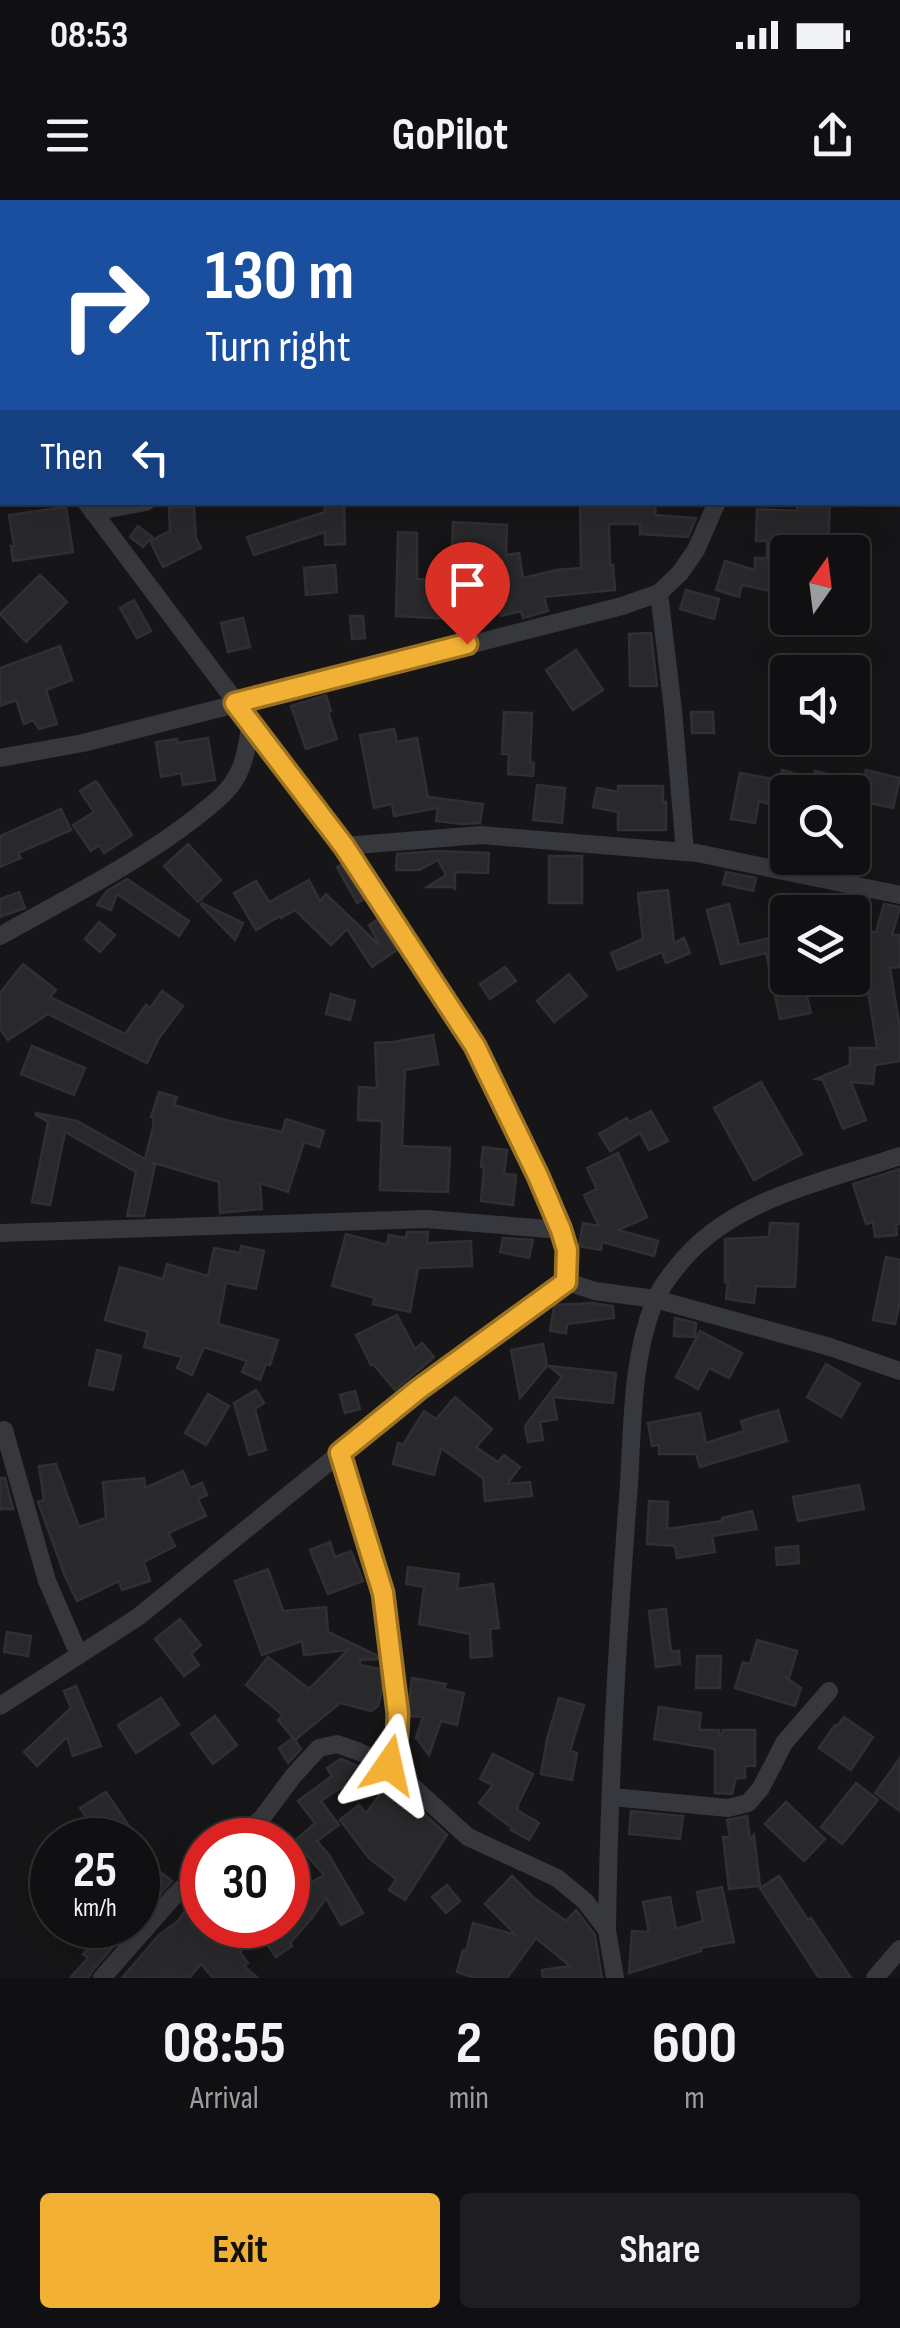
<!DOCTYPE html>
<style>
:root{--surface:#101012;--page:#1e1e20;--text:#f1f3f6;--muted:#9c9d9f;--line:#303032;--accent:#f2b134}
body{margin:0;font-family:"Sofia Sans Condensed",sans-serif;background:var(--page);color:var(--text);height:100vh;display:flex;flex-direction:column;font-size:38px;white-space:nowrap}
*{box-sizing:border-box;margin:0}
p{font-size:32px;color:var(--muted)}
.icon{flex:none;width:55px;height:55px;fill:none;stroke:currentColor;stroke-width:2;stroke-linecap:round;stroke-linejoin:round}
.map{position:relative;height:1778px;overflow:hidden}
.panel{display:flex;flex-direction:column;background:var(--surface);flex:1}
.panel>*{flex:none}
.guide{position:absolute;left:0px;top:0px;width:900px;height:305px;box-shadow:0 10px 40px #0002,0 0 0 2px var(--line);background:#1a4fa0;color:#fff;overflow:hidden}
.needle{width:65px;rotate:14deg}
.fabs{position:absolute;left:770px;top:335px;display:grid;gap:20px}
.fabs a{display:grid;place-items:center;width:100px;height:100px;border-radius:10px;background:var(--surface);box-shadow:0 10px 40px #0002,0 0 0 2px var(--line);font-size:50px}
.speed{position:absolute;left:30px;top:1618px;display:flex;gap:20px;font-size:50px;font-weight:700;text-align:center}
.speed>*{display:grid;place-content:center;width:130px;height:130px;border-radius:50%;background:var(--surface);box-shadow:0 10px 40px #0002,0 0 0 2px var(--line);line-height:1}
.speed small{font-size:25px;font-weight:400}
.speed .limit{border:15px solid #d22;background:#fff;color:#111}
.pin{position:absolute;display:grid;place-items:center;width:85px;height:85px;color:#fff;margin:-102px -42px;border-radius:50% 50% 50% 0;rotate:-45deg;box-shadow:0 0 10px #0007}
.pin .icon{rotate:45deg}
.me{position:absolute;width:110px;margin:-55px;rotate:11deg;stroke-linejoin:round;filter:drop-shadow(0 0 8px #0008)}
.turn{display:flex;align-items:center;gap:35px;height:210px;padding:0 40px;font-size:45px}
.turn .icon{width:130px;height:130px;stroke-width:2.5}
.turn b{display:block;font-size:70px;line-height:85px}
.then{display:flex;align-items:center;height:95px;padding:0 40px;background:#0003;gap:20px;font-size:38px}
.eta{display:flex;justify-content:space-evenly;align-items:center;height:170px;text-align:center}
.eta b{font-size:60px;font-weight:700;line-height:70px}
.action{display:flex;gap:20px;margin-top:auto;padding:20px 40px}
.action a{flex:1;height:115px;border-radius:10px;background:var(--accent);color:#111;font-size:40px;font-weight:700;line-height:115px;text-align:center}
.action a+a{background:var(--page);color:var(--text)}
.status{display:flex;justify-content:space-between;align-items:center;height:70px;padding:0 50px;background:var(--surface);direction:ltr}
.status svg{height:28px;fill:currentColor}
header{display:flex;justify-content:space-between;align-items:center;height:130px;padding:0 40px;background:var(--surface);font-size:45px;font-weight:700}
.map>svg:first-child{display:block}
.building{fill:#29292c;stroke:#303034;stroke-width:2.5}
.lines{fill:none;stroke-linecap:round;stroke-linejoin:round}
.street{stroke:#37383d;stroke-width:18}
.route-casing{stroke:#9d7322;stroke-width:25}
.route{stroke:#f2b134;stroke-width:18}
</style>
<div class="status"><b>08:53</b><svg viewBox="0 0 49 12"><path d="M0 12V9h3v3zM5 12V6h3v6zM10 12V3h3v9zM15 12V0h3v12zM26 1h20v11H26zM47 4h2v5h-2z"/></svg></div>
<header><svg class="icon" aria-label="menu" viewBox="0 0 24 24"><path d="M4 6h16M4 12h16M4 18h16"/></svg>GoPilot<svg class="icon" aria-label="share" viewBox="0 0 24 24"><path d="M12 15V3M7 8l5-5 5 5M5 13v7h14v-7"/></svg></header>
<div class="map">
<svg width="900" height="1778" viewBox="0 0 900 1778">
<rect width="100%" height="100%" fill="#161618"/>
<!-- building -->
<g class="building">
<path d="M325,302H344L345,344L325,345V332L254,355L247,337L325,312Z"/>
<path d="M580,302H656L655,315L696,318L688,337L640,334V324H609L610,365H613L615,390L544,397L548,411L523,418L521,411L501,416L500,412L454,419L396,416L398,332L417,333V379L436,380L435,388L483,380L479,349L452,348L453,322L507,325L506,355L519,353L523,378L556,370L581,368Z"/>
<path d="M797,302H830L828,352H783L776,392L742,385L739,397L716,390L725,361L755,370V358H767V341H756L757,309L797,311Z"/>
<path d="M66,307L73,352L13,361L11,346H14L9,315Z"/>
<path d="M194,307L196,338L201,348L163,367L150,341L170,331L169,308Z"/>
<path d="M138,326L152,337L143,347L130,337Z"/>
<path d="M335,365L337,392L306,395L304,368Z"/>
<path d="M40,375L67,402L26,442L0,414Z"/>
<path d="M686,390L719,399L714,419L680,409Z"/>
<path d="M134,400L151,431L137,438L120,408Z"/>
<path d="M350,416H363L365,438L352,439Z"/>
<path d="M243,418L250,447L228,452L221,423Z"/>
<path d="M651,433L657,486H630L629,434Z"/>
<path d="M60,446L72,480L46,490L57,524L39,529L33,520L24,524L16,500L0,506V468Z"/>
<path d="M576,450L603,490L573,510L546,470Z"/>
<path d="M326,495L331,511L328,512L337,539L306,549L291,506Z"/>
<path d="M504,512L532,513L530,562L534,563L533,576L508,574L509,554H502Z"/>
<path d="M691,512H713L714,533H692Z"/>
<path d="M394,529L397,542L417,538L428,597L483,604L480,623L463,624L436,621L438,608L394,616L392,604L374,608L360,535Z"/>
<path d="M208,538L215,580L183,585L181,573L161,577L156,542L177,539V543Z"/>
<path d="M782,570L813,579L815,571L863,582L866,570L900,578L893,608L859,601L861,592H788V610L759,601L755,623L731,619L740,573L779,580Z"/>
<path d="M96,581L132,635L104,653L99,645L91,651L73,625L94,612L80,591Z"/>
<path d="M537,585L565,588L562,623L533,620Z"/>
<path d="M618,586H663V602H666V630H618V612L593,607L597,588L618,592Z"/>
<path d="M61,609L71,630L18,653L21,658L0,667V636Z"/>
<path d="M188,644L221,680L198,702L164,666Z"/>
<path d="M437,651L489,653L488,673L455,672V690L454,687H427L446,675L438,660L419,670H396L397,654Z"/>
<rect x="549" y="656" width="33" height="47"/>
<path d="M341,665L364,699L357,703L337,667Z"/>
<path d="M726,672L756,678L753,691L723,684Z"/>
<path d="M127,679L189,721L179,736L117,694L111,710L97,705L107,691Z"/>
<path d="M309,680L320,701L326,694L380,746L369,725L377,720L397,750L372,767L347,729L331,745L295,710L281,718L280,716L256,730L234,693L256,681L269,702Z"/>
<path d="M668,690L674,743L684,738L690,753L666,763L662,752L618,770L611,753L643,739L638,693Z"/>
<path d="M19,692L25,708L0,717V699Z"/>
<path d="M202,703L243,723L235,740L201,705Z"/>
<path d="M729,704L739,745L788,734V778H802L811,813L780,819L766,753L721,764L707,710Z"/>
<path d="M884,704L900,707L892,735H900V767L890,768L900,829V861L875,865L873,884L851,882L866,920L843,929L823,880L816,879L850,865V848H877L868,791V732H876Z"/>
<path d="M99,722L115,735L100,752L85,739Z"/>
<path d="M23,764L56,790L50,797L125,834L146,805L150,808L162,791L183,806L159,838L147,863L48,814L8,840L0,829V793Z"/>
<path d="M505,767L516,781L490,799L480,784Z"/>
<path d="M569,774L587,796L554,822L537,801Z"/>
<path d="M331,794L355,801L350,820L326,814Z"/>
<path d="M433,835L438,864L405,870L402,946L450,948L448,992L380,990L382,921L358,920L359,887L377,888L375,843L393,842Z"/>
<path d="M32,846L85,868L74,895L21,874Z"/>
<path d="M761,882L802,954L754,980L714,908Z"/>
<path d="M159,892L177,897L174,905L225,920L282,932L286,919L324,931L319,947L304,942L288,992L260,983L262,1009L220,1013L219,982L151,962L155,965L144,1016H127L136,972L65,932L50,1005L32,1002L48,922L36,915V913L77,921L145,959L153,927L154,918L151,917Z"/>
<path d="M651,911L668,941L649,950L640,933L610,951L599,934L627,918L629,922Z"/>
<path d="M483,947L507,950L504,974L516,975L513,1005L481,1001L484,968L481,967Z"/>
<path d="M618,953L647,1017L618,1030L658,1041L654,1056L602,1042L601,1050L579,1046L583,1023L599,1026L584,995L597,989L587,968Z"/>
<path d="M900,969V1024H896L897,1035L875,1037L873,1022L866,1024L853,984Z"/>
<path d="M770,1023L798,1024L795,1087L756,1086L754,1103L726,1099L728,1082H725V1039L769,1037Z"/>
<path d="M407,1032H428L427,1043L471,1041L472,1066L418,1068L410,1112L373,1104L375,1098L332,1086L346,1034L387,1045L389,1035L406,1038Z"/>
<path d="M503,1038L533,1040L529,1058L500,1052Z"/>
<path d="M241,1046L264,1051L256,1089L226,1083L218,1124L278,1140L270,1165L266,1164L260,1180L242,1172L247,1161L204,1147L192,1175L177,1168L182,1157L144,1147L148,1132L105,1120L120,1067L163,1079L167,1064L208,1076L214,1048L240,1053Z"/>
<path d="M886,1057L900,1060V1101L895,1124L873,1120Z"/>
<path d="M592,1103L613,1106L614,1118L567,1124L566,1133L550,1131L554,1107L556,1105Z"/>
<path d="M397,1115L415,1149L422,1143L434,1157L395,1190L373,1164L371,1165L356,1135Z"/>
<path d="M675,1118L696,1123L695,1137L674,1136Z"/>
<path d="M700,1131L742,1153L729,1178L709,1168L698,1189L676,1177Z"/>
<path d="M543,1144L547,1166L520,1198L511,1150Z"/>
<path d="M97,1150L121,1156L113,1190L89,1185Z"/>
<path d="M826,1164L860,1184L841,1217L807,1197Z"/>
<path d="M549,1166L616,1173L613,1203L553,1197L557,1219L540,1222L543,1240L528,1242L525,1226L562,1177Z"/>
<path d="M256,1190L264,1203L255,1209L266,1250L249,1255L234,1203Z"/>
<path d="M355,1191L360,1209L345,1213L340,1195Z"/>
<path d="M208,1194L229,1206L206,1245L185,1233Z"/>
<path d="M455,1197L492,1229L476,1247L498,1262L504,1255L520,1267L507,1284L530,1282L532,1296L485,1301L483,1278L441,1248L434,1275L393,1264L398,1243L403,1245L424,1211L436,1219Z"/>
<path d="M778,1210L787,1241L700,1267L696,1254H659V1245L652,1246L648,1223L700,1213L706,1243L744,1231L741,1221Z"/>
<path d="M56,1264L79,1327L106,1318L103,1282L144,1278L145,1288L183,1271L190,1288L202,1283L207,1295L198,1299L206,1316L168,1333L175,1346L144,1362L150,1381L122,1390L119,1381L77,1401L65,1376L38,1302L44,1300L39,1266Z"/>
<path d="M0,1278H5L13,1309H0Z"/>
<path d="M859,1285L864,1309L798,1321L793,1297Z"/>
<path d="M649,1301L668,1302L667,1329L722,1321V1318L752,1311L757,1329L712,1336L715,1352L677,1358L675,1346L647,1344Z"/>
<path d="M330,1342L335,1357L351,1351L363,1381L328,1394L310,1350Z"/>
<path d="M798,1346L799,1363L777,1365L776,1348Z"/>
<path d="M408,1367L459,1374L457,1389L493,1384L499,1428L490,1429L492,1456L471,1458L470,1434L419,1424L424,1387L406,1384Z"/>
<path d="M268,1369L283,1411L326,1407L328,1432L378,1456L379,1459L360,1460V1465L380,1469L382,1490L378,1506L371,1511L340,1503L295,1540L301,1549L288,1563L279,1548L293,1538L278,1520L283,1515L246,1485L268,1457L309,1489L348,1450L304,1455L302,1441L262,1455L235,1381Z"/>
<path d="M666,1409L671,1452L679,1451L680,1464L656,1467L649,1411Z"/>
<path d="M180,1419L201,1445L191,1454L199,1465L184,1476L155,1439Z"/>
<path d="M7,1432L31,1436L28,1456L4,1452Z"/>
<path d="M757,1440L797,1451L789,1478L784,1476L801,1488L795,1506L735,1488L743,1462L750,1464Z"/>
<path d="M697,1456H721L720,1488H696Z"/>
<path d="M412,1478L446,1484L444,1489L464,1493L457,1525L441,1521L429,1555L417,1539L420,1534L416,1537L423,1517L410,1516L409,1502Z"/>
<path d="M76,1486L101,1546L73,1556L67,1537L37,1566L24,1552L71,1508L64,1491Z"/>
<path d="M161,1498L179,1525L136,1553L118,1525Z"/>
<path d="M559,1498L584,1505L570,1551L577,1553L572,1580L541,1574L547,1539Z"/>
<path d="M659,1507L701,1513L699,1530H719V1536H721L723,1530H755V1566H745V1578H736L732,1594L715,1593V1549L654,1539Z"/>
<path d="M215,1516L237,1545L213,1564L191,1534Z"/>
<path d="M844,1517L873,1537L851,1570L819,1548L835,1525L837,1526Z"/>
<path d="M493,1554L533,1574L517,1607L518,1608L517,1610L539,1623L529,1640L511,1630L512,1628L479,1603L493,1585L480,1579Z"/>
<path d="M900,1558V1611L875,1593Z"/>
<path d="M341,1559L367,1570L321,1601L339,1625L317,1641L329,1655L363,1713L341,1725L326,1698L312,1718L290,1743L292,1746L276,1757L257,1730L240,1752L248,1763L244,1766L258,1778H213L201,1764L189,1778H122L159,1735L178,1721L192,1701L202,1708V1725H288V1695L324,1675L304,1652L288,1667V1647L315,1623L298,1601L332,1576L327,1568Z"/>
<path d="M389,1582L447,1635L405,1700L389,1690L396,1679L369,1658L340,1620L359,1605L366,1613Z"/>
<path d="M856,1583L878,1600L842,1644L821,1627Z"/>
<path d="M106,1592L135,1635L127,1640H101L80,1608Z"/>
<path d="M786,1602L825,1639L804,1661L765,1624Z"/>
<path d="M631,1611L683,1616L680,1639L629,1634Z"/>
<path d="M747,1616L750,1640L754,1635L760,1686L729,1689L723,1637H730L727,1620Z"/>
<path d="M155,1668L172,1681L138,1719V1685Z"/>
<path d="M512,1676L534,1698L566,1721L576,1710L595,1735L602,1778H543L542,1770L570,1766L536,1738L507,1778H475L457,1772L463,1750L466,1751L473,1723L516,1735L485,1704Z"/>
<path d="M779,1676L808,1720L811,1718L851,1778H819L760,1688Z"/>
<path d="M447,1685L460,1701L446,1713L432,1697Z"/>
<path d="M722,1687L734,1742L700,1748L701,1751L629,1773L632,1731L649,1732L643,1702L670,1697L676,1729L703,1721L697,1692Z"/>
<path d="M110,1725H116L125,1733L93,1770L88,1778H70L88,1758L83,1754Z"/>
</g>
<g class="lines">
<!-- street -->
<g class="street">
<path d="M118,0V2"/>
<path d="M0,181L2,185"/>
<path d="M898,286L900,287"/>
<path d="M86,302L344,646L475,847L538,976L561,1030L567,1051V1082"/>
<path d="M93,312L146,302"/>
<path d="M659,393L673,510L685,652"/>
<path d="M0,558L83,543L622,406L659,393L680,373L696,350L717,302"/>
<path d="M344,646L481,635L697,653L900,695"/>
<path d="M0,736C67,698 138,663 199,615C213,603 228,593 237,576C246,560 247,542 251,524"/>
<path d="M0,1033L426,1019L561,1030"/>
<path d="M4,1230L47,1381L79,1455"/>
<path d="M340,1253L383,1393L398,1514L397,1536L389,1565"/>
<path d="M0,1506L138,1417L419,1189L567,1082L595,1091L655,1099L830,1147L900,1171"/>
<path d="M612,1597L728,1608L748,1603L761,1588L784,1543L829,1491"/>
<path d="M237,1640L262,1618L294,1575L319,1548L337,1544L357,1551L389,1565L468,1637L557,1678L585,1701L607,1730L615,1778"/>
<path d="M607,1730C609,1586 617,1442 628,1298C633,1234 630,1163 654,1103C660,1087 677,1066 689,1053C742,997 829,980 900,956"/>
<path d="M102,1778L174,1696L202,1670"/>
<path d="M875,1778L900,1749"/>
</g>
</g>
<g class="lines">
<defs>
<path id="route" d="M389,1565L397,1536L398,1514L383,1393L340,1253L419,1189L566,1082L567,1050L561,1030L538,976L475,846L344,646L235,503L467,444"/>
</defs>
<!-- route casing -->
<use href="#route" class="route-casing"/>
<!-- route -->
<use href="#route" class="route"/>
</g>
</svg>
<div class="fabs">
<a><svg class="needle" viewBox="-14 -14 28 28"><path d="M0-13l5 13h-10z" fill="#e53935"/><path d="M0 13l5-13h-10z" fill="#9c9d9f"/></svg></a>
<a><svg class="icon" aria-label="sound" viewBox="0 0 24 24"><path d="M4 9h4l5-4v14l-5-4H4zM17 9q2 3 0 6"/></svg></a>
<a><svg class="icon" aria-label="search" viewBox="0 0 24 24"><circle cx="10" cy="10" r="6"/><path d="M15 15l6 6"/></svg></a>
<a><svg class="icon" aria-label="layers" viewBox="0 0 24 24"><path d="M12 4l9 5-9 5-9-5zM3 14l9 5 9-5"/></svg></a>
</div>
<div class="speed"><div>25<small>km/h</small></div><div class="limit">30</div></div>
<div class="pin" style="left:467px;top:444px;background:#d93025"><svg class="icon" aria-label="arrive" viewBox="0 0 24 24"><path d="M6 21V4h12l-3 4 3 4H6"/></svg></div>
<svg class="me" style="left:389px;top:1565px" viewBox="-20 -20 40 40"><path d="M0-17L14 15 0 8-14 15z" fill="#f2b134" stroke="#fff" stroke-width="4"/></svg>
<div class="guide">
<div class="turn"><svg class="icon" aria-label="right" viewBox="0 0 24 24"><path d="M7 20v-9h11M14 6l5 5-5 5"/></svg><div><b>130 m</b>Turn right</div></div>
<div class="then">Then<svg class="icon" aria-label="left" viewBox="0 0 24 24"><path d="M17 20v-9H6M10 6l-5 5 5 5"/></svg></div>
</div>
</div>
<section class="panel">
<div class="eta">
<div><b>08:55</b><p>Arrival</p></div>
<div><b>2</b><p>min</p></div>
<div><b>600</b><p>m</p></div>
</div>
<div class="action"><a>Exit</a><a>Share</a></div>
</section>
